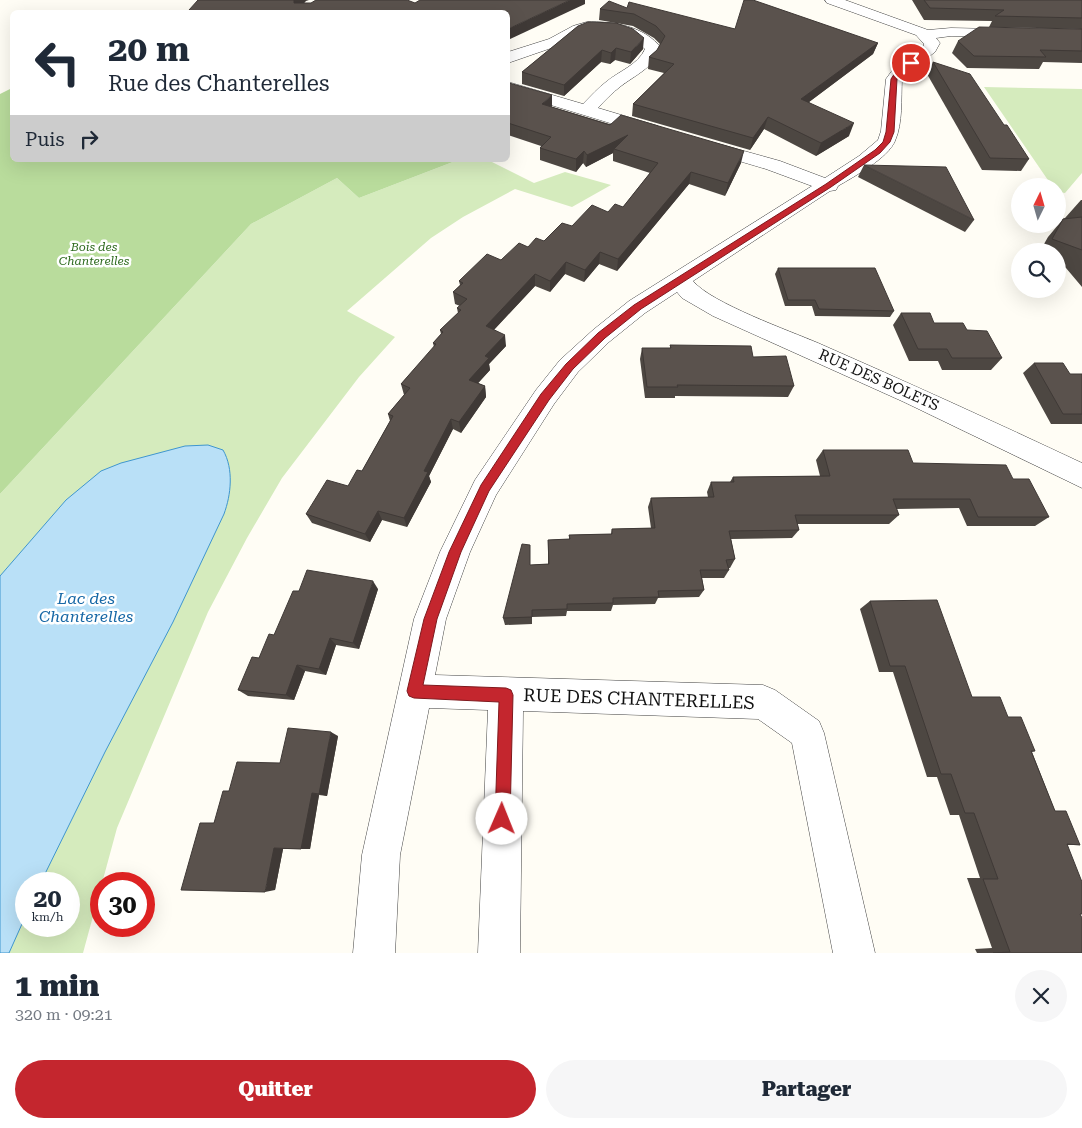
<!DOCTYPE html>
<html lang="fr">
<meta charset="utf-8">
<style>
:root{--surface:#fff;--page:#f6f6f7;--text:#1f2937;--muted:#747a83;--accent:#c4262e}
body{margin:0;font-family:"Roboto Serif",serif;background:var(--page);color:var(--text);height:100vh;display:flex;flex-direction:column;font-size:19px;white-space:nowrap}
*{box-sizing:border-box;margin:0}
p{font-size:16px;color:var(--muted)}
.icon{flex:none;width:28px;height:28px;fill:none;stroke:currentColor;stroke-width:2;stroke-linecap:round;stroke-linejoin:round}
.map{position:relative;height:953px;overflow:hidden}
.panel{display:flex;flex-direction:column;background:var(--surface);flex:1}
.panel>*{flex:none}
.hud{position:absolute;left:10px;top:10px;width:500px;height:152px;border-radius:8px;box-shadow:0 5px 20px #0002;background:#fff;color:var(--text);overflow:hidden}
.needle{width:32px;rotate:5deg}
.fabs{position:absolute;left:1011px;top:178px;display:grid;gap:10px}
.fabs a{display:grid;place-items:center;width:55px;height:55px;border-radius:50%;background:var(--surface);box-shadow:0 5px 20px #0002;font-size:25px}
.speed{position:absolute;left:15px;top:872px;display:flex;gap:10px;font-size:25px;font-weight:700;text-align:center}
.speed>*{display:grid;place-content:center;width:65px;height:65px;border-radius:50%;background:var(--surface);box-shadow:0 5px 20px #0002;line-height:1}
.speed small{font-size:12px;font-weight:400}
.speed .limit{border:8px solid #d22;background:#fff;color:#111}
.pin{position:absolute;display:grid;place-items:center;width:42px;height:42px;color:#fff;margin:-21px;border:2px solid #fff;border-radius:50%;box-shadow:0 1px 5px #0007}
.me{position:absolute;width:55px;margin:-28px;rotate:1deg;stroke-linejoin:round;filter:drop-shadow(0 0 4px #0008)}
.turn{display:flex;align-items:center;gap:18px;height:105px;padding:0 15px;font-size:22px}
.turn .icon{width:65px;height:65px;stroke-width:2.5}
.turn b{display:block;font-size:35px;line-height:42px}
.then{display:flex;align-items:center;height:48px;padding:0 15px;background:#0003;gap:10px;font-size:19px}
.round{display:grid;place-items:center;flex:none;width:52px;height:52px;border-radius:26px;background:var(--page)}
.summary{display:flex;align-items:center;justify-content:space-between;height:85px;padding:0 15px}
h1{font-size:30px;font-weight:800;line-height:38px}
.action{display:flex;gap:10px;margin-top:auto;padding:10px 15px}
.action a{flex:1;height:58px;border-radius:30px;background:var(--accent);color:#fff;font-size:20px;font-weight:800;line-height:58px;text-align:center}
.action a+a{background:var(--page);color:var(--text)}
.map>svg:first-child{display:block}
.green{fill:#d5ebbd;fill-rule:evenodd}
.forest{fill:#b9dc9c}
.water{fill:#b9e0f7;stroke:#3f96cf}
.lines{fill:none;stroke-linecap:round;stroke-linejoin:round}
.minor-casing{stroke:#444;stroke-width:1}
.minor{fill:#fff;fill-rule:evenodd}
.wall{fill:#4d4742}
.shaded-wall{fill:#3f3936}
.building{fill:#5a524d;stroke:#3f3936}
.route{fill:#c4262e;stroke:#7f191e}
.labels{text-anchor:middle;stroke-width:5;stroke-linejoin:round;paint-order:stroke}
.far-park-label{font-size:12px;font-style:italic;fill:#2f6b1f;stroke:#fff}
.street-label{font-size:15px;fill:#111;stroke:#fff}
.water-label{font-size:16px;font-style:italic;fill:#1768a6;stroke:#fff}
.near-street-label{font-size:18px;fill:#111;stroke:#fff}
</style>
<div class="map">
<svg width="1082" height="953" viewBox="0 0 1082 953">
<rect width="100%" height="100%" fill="#fffdf5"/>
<!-- green -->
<g class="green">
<path d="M984,87L1082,89V173L1065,193L1058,192V186H1052Z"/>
<path d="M458,160H488L534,183L565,172L611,185L572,207L515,189L463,217L431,238L347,311L395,337L359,377L282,478L247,538L208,612L117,828L83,953H0V494L251,224L337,178L359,198ZM26,884H69V926H26Z"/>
</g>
<!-- forest -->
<path class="forest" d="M12,88V160H458L359,198L337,178L251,224L0,494V94Z"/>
<!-- water -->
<path class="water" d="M208,445L223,450C234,469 231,495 224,514L173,622L105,752L40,884H26V915L9,953H0V576L66,500L101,471L121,463L185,446Z"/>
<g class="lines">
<defs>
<g id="minor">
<path d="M825,0H845L928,30L951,28L1082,31V39L951,36L936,38L940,43L935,52L906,74L902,79C901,98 903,123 895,141C888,158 855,176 838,186L836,190L830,191L693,281C711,303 790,331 818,343C907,382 995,422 1082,463V488L904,402L713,316L682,298L677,292L645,313L609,342L578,372L554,404L496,495L470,552L446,619L435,675L763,685L775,690L819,721L824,733L875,953H833L792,743L758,719L523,711L520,953H478L488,710L429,708L400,855L395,953H353L362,855L414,619L440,552L475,480L536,390L560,360L593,330L629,301L812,186L766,169L702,150L699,146L702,142L708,141L780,161L825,178L859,156L878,140L881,131L886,79L894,68L923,47L924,44L916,35L827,3Z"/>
<path d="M587,22C612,21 645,26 661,48C653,68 637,74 621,86C612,93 605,100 598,108L658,126L661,130L658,134L652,135L646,134L508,92V82L583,104C591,96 598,88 606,82C619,71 638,65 645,49L633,39L615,33L587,31L560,45L508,63V52L549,39L573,26Z"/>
</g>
</defs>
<!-- minor casing -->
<use href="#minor" class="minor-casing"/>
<!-- minor -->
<use href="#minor" class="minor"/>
</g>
<!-- wall -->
<g class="wall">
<path d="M912,0H1082V29L989,27L992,21L924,20Z"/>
<path d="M627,8L735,29L878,43L873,54L809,102L849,136L816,156L764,129L750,150L632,116L633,104L664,73L648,69L649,57L657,50L660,44L654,38L633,26L599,20L600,9Z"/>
<path d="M578,26L643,49L630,64L615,60L610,64L601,62L564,96L522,84V72Z"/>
<path d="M1082,29V63L1043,62L1039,69L967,68L952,53L958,41Z"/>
<path d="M933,62L1004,125L1029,159L1021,171L982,170L927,74Z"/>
<path d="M508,84L552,107L741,163L725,196L689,184L617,271L599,264L584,282L565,274L550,292L535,286L494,330L506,346L489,364L490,370L478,383L485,386L486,397L461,433L453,429L429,476L431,482L407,527L382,520L370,542L312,523L306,514L348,486L362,471L390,421L388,414L404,395L401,384L434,347L433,343L441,334L440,330L458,313L457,308L460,306L455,304L453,292L460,285L459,281L528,247L544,241L572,226L608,212L623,207L650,173L613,161V153L586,167L583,163L576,172L540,160V148L541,146L508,135Z"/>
<path d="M864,165L974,220L965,232L858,177Z"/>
<path d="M1081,200H1082V287L1066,268L1058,265V251H1040L1048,237L1063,219L1065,218Z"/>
<path d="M778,268L894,311L890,317L815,316L812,306H785L775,274Z"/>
<path d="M901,313L934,323L967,330L1002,358L991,370H942L938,361H909L893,325Z"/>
<path d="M670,345L753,357L794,386L788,397L675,396V398H645L640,359L642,348H670Z"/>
<path d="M1034,363L1070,374H1082V424H1051L1023,373Z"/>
<path d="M823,450L913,463L1013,479L1049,517L1035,526H967L959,508L896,509L899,515L889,524H797L799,530L792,538L731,539L735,559L730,568H729V570L724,578H702L704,590L699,597L658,598L655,604L613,605L611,611H567L566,616L532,617V624L505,625L503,618L530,565L548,564V540L569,539V535L611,534L612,529L651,528L648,507L651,498L708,497L707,492L711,482H730L733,477L820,476L816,460Z"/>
<path d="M378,589L359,649L336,645L326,675L305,671L294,700L248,696L238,690L274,635L299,591Z"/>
<path d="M870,601L972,697L1008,717L1035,751L1032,752L1055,811L1080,845H1067L1080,914L1082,953H977L975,949L992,948L967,878H980L959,815H950L937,777H927L893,672H879L860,609Z"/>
<path d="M338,736L327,796L319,795L310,849H283L275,890L214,823L229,791L280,763Z"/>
</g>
<!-- shaded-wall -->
<g class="shaded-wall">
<path d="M294,0H309L306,1L297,11L294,3Z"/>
<path d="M570,0H585V4L508,40V29Z"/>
<path d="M644,38L643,49L630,64L631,52Z"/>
<path d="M878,43L873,54L797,111L801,99Z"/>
<path d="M616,48L615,60L610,64L611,53Z"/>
<path d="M602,50L601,62L564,96V85Z"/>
<path d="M552,95V107L542,104Z"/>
<path d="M768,117L764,129L750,150L753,138Z"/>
<path d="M854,123L849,136L816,156L821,143Z"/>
<path d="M628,135L614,149L613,153L586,167L587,155Z"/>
<path d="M584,151L583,163L576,172V159Z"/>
<path d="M744,151L741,163L725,196L728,183Z"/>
<path d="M691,172L689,184L617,271L618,259Z"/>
<path d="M600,252L599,264L584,282L585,270Z"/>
<path d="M566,262L565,274L550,292V281Z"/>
<path d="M535,274V286L487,337L486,326Z"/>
<path d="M505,335L506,346L489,364L490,370L471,391L469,380L485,356Z"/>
<path d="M485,386L486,397L461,433L459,422Z"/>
<path d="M451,419L453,429L429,476L431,482L407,527L404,518L424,471Z"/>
<path d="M378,511L382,520L370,542L365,534Z"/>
<path d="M373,581L378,589L359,649L353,643Z"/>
<path d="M330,638L336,645L326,675L319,669Z"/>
<path d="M297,665L305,671L294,700L286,695Z"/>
<path d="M331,732L338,736L327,796L319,794Z"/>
<path d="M312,793L319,795L310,849H301Z"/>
<path d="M274,848L283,849L275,890L265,892Z"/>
</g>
<!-- building -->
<g class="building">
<path d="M198,0H294V3H311L316,0H407L415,3L420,0H570L508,29V12H195L189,10Z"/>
<path d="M744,0H753L878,43L801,99L854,123L821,143L768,117L753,138L633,104L674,64L649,57L657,50L665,36L656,26L634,14L600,9L609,1L627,8L629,2L735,29Z"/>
<path d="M924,0H1082V18L995,16L1004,10L930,8Z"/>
<path d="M588,22L616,23L633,29L644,38L631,52L616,48L611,53L602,50L564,85L522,72L578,26Z"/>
<path d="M979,27L1082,29V51L1040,50L1046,57L974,56L958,41Z"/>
<path d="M933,62L970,74L1004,125H1007L1029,159L990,158Z"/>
<path d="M509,83L552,95L542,104L610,125L621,115L744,151L728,183L691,172L618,259L600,252L585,270L566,262L550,281L535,274L486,326L505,335L485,356L489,358L469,380L485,386L459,422L451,419L424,471L428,472L404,518L378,511L365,534L306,514L327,480L348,486L357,470L362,471L393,416L388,414L410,388L401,384L436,344L433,343L443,332L440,330L461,310L457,308L467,299L453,292L463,283L459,281L487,254L501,260L519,243L528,247L536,238L544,241L562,223L572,226L592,205L608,212L615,204L623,207L658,163L614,149L628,135L587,155L584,151L576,159L540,148L551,137L508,123V84Z"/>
<path d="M864,165L946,167L974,220Z"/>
<path d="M1082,217V250L1052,239L1063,219Z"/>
<path d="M778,268H875L894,311L819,309L815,300H788Z"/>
<path d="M901,313H930L934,323H963L967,330L987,331L1002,358H952L947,349H918Z"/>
<path d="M670,345L751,346L753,357L786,356L794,386L677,385L678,387H647L642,348H671Z"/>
<path d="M1034,363H1063L1070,374H1082V414H1063Z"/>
<path d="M823,450H908L913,463L1006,465L1013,479H1029L1049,517H978L970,499H893L899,515H795L799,530L729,531L735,559L726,560L729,570H700L704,590L658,591L659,597L613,598V603L567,604V609L532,610V617L503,618L522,544L530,545V565L549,564L548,540L570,539L569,535L612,534V529L655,528L651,498L714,497L711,482H734L733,477L830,476Z"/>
<path d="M307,570L373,581L353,643L330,638L319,669L297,665L286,695L238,690L252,657L259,658L269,634L274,635L293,591H299Z"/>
<path d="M937,600L972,697H1000L1008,717H1021L1035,751H1031L1055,811H1066L1080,845L1067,844L1082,882V914H1080L1082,918V953H993L1010,952L983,879H998L974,813H965L951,774H941L905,666H890L870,601Z"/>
<path d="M288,728L331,732L319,794L312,793L301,849L274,848L265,892L181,890L200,823H214L223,791H229L237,762L280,763Z"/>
</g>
<!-- route -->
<path class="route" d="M909,61L914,63L902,73L897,79L894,132L890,142L880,153L831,187L641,309L605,338L573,369L549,400L489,491L461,552L437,619L423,685L506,688L511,690L513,695L510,819L508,825L502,827L497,825L495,819L499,702L414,698L409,696L407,691L424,619L449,552L481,485L541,394L566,364L598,333L634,305L826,184L875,150L883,142L886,132L891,79L897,70Z"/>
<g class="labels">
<!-- far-park labels -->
<g class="far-park-label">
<text x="94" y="251">Bois des<tspan x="94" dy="14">Chanterelles</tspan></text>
</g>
<!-- street labels -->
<g class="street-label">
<text transform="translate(879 380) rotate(24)" y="5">RUE DES BOLETS</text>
</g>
<!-- water labels -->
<g class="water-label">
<text x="86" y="604">Lac des<tspan x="86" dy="18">Chanterelles</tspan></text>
</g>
<!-- near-street labels -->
<g class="near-street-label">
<text transform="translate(639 699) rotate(2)" y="6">RUE DES CHANTERELLES</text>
</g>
</g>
</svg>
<div class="fabs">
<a><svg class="needle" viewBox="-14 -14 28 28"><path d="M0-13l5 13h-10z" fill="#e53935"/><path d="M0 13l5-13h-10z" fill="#747a83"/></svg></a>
<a><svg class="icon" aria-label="search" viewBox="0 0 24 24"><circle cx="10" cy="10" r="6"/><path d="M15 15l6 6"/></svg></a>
</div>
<div class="speed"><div>20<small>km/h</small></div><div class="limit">30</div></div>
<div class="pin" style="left:911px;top:63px;background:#d93025"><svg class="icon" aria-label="arrive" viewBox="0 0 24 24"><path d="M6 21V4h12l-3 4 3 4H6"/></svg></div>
<svg class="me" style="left:502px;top:819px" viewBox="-20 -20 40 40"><circle r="19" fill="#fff"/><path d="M0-13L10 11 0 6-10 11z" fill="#c4262e"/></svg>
<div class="hud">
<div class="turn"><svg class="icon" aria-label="left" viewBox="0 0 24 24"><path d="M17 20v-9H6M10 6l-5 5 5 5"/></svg><div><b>20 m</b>Rue des Chanterelles</div></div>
<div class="then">Puis<svg class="icon" aria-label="right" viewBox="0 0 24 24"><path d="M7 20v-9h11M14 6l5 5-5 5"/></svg></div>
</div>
</div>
<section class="panel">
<div class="summary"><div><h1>1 min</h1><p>320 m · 09:21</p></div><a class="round"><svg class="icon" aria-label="close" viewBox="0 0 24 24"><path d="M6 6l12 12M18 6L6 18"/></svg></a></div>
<div class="action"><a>Quitter</a><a>Partager</a></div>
</section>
